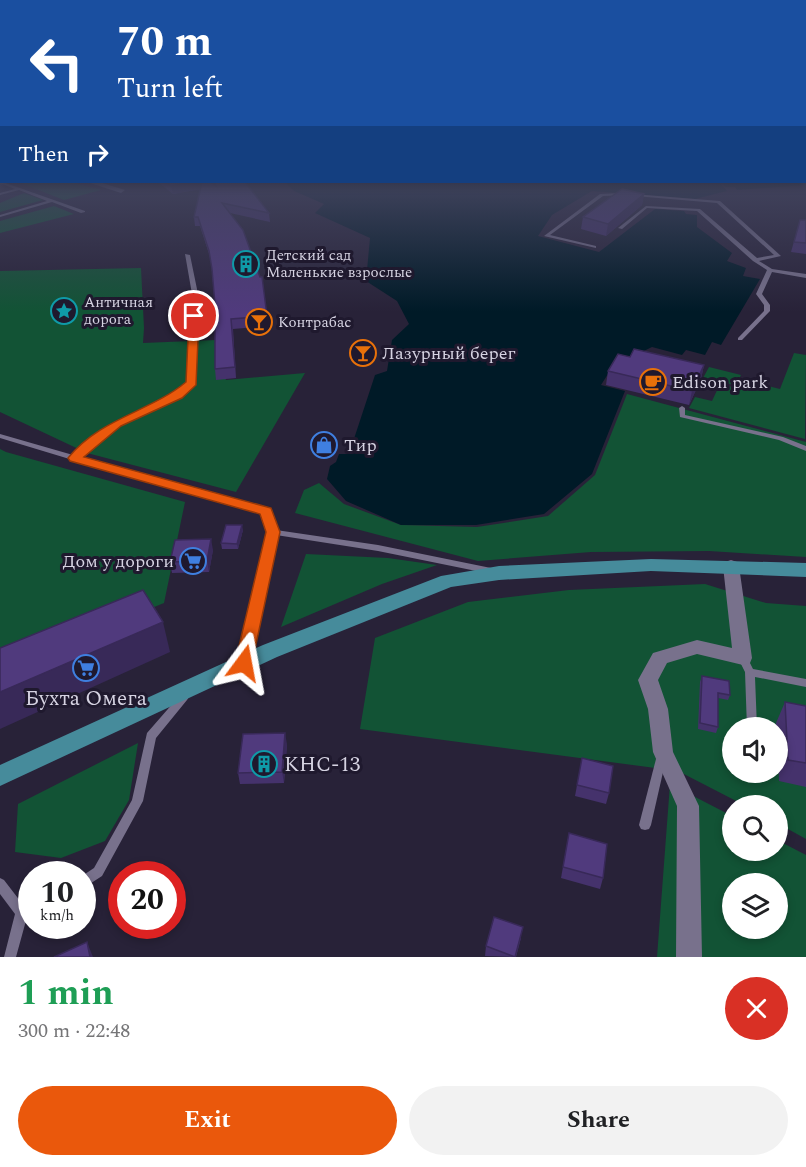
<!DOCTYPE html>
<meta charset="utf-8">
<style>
:root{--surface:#fff;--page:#f2f2f2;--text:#202124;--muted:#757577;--accent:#ea580c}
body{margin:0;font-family:Spectral,serif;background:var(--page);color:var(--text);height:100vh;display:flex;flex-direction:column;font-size:22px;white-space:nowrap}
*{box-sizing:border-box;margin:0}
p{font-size:20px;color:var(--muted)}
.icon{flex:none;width:33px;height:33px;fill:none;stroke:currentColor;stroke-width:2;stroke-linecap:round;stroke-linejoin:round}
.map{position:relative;height:957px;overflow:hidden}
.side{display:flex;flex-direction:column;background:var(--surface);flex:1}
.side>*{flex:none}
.hud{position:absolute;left:0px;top:0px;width:807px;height:183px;box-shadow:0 3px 9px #0003;background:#1a4fa0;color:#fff;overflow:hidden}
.fabs{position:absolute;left:722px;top:717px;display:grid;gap:12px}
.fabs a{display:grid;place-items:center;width:66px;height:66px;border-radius:50%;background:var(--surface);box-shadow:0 3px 9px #0003;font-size:30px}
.speed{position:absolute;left:18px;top:861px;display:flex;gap:12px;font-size:30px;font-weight:700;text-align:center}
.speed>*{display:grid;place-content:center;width:78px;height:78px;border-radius:50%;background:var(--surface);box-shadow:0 3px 9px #0003;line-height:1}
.speed small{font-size:15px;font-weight:400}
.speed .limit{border:9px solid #d22;background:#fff;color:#111}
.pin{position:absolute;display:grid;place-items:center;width:51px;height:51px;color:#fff;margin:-26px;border:3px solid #fff;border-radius:50%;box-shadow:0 2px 6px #0007}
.me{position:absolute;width:66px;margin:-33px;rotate:13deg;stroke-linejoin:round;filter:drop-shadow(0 0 4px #0008)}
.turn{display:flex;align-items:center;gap:21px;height:126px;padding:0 18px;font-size:27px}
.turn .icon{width:78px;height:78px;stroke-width:2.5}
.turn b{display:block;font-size:42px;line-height:51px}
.then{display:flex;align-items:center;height:57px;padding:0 18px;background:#0003;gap:12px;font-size:22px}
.round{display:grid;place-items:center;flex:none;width:63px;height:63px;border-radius:32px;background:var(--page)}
.head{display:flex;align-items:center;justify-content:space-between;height:102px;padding:0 18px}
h1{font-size:36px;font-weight:700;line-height:45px;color:#1e9e55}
.action{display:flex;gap:12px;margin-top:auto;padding:12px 18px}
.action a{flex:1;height:69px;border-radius:36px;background:var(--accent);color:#fff;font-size:24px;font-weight:700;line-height:69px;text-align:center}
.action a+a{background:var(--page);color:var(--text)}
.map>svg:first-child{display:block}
.green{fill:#125335;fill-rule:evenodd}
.water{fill:#001a27}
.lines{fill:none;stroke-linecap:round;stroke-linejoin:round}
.service{fill:#78718c;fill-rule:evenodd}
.minor{fill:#78718c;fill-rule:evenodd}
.primary{fill:#468b9b;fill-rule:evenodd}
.wall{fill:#45326c}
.shaded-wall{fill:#382958}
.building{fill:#503a7d;stroke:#382958;stroke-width:1.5}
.route{fill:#ea580c;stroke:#983908;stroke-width:1.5}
.labels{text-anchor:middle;stroke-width:6;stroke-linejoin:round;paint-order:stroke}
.far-poi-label{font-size:15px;fill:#d6d3e2;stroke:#1f192e;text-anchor:start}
.poi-label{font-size:18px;fill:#d6d3e2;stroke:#1f192e;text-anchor:start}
.near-poi-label{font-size:21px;fill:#d6d3e2;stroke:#1f192e}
</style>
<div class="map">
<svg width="806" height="957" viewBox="0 0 806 957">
<rect width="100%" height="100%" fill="#282238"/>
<!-- green -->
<g class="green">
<path d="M18,182H71L101,190L64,200Z"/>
<path d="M24,193L43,200L0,212V203Z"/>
<path d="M54,206L74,214L0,233V221Z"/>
<path d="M141,268L144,328L143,343L216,340L226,380L305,373L236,492L87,453L0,412V271Z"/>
<path d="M794,353L806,355L805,439L689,408L695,397L712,401L720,384L733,387L734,385L703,378L709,367L741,375L739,379L780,389Z"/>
<path d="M627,394L806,442V557L709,551L591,552L478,561L295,513L304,490L319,483L344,504L401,525L477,527L548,516L595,475Z"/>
<path d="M0,449L6,452L185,502L164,603L56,647L0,674Z"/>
<path d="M306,554L388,558L437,565L382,584L281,627Z"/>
<path d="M705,584L766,603L806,606V839L777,823V806L744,805L678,771L360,729L375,638L468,602L569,590ZM732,728H777V772H732Z"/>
<path d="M138,743L129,800L105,841L61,858L15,852L18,804Z"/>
<path d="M670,784L732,816V850H777V840L806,855V957H657ZM732,884H777V928H732Z"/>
</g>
<!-- water -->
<path class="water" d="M806,178V185L737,190L735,187H726L720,183L727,191L695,199L592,191L552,215L538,236L599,252L655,209L684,211L686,214L697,215V227L732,253L727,261L746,268L743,276L760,279L721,345L712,342L705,355L686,350L682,355L652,347L613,366L601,385L625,391L592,474L544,514L476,525H401L346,501L327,479L330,466L336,462L339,454H349L375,375L387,371L392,340L409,324L397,301L366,281L370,238L315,213L324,204L294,191L285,182H806Z"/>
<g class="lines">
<!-- service -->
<g class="service">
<path d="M0,181L85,211V212L81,213L52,202L0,217V215L47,201L19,190L0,195V193L15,189L0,183Z"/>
<path d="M623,193L625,194V195L603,196L550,235L596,246V248L544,236L600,194Z"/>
<path d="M633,194L720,201L781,256L759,261L772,269L806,274V278L772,272L762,294L770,305V311L742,340H738V338L764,311V305L756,294L767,270L753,261L697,211L647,208L622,229L618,228L646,206L700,209L757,258L774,255L717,203L635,196H633Z"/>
<path d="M185,254L190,255L198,294L195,383L179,396L119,425L80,457L269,510L276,530L378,545L491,568L494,569L495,571L494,573L491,574L378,551L276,535L249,662L247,665L244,666L241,665L239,662L269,532L263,514L139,480L0,438V434L73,455L115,423L175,394L189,382L192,294Z"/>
<path d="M682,406L685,408V415L783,437L806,446V451L779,440L680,417L679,408Z"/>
<path d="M743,654L746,655L753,669L806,679V687L755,677L757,728H747L745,672L738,658L740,655Z"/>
<path d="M184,693L187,694L189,697L187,700L156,738L143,801L102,876L82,889V876L94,868L132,800L147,733L181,694Z"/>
<path d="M661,754L665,756L666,759L651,825L649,829L645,830L641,829L639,825L656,759L657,756Z"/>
<path d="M0,878L4,880L24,906L32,903V915L27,917L16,957H4L15,914L0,894Z"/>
</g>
<!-- minor -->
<g class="minor">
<path d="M87,182H99L125,190L121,193Z"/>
<path d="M731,560L737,562L739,566L752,658L750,663L743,665L697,654L667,663L658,680L668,709L673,752L699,806L702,957H676L677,806L653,752L648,709L638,680L653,653L697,640L732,648L723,566L725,562Z"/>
</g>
<!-- primary -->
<path class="primary" d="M651,559L806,563V577L651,571L499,580L451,587L277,657L0,786V765L263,645L441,576L499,566Z"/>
</g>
<!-- wall -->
<g class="wall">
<path d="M158,182H245L269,213L270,222L230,213L260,277H262L268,326L233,329L236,378L216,380L215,369V305L212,272L211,260L200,226H195L194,217L201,189L173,194Z"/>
<path d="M644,194L642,205L606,236L581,229L583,217Z"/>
<path d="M800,220H806V254L791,252Z"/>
<path d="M704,365L701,379L689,405L606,385L608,371Z"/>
<path d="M243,530L238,549H222L221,543Z"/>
<path d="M213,550L209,572L172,573L170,562Z"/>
<path d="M702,676L730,695L728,700L718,698V727L716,733L698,729L700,682Z"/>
<path d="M785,702L806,706V787L779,781L777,728H776V723Z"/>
<path d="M287,744L284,783L240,784L238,773Z"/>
<path d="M582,758L609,793L606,804L575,796Z"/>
<path d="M569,833L603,878L600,889L561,878Z"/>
<path d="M521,938L516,957L485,956L486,946Z"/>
</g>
<!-- shaded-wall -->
<g class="shaded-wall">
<path d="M193,182H203L204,188L173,194L171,186Z"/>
<path d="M644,194L642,205L606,236L608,224Z"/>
<path d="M704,365L701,379L689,405L692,391Z"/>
<path d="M242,525L243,530L238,549L237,544Z"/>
<path d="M211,539L213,550L209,572L207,561Z"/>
<path d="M163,622L170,652L0,729V692Z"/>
<path d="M285,733L287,744L284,783L282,772Z"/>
<path d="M87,942L93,957H90Z"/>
</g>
<!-- building -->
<g class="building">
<path d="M166,182H193L171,186Z"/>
<path d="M202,182H210L216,186L214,182H245L269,213L222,203L243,230L260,277H262L267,316L231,319L235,367L215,369V305L212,269L209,251L198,217H194Z"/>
<path d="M622,189L644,194L608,224L583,217Z"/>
<path d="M800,220H806V243L794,242Z"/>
<path d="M634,349L704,365L692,391L608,371L618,354L630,357Z"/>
<path d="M226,525H242L237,544L221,543Z"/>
<path d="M211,539L207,561L170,562L175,540Z"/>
<path d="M143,590L163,622L0,692V648Z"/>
<path d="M702,676L729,681L730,695L718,693V727L700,723Z"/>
<path d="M785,702L806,706V763L788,760Z"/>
<path d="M285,733L282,772L238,773L243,734Z"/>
<path d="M582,758L613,766L609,793L577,785Z"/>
<path d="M569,833L607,844L603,878L563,867Z"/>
<path d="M59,865L61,874H35Z"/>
<path d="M32,876V901L27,878Z"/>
<path d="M494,917L523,927L515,957L486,946Z"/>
<path d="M87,942L90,957H54Z"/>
</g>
<!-- sky -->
<linearGradient id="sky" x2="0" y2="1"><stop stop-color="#16131f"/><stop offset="0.57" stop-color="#42445e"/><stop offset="1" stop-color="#42445e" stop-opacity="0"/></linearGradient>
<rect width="806" height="312" fill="url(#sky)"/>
<!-- route -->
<path class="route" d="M194,313L199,316L196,385L182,398L121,426L84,457L271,508L280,532L252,663L250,668L244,670L237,668L235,663L266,532L260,514L70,461L68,458C100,418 150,412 186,382L189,316Z"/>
<!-- icons -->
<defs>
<symbol id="building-ring" viewBox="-11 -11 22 22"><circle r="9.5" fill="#1f192e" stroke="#0f9aa8" stroke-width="1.5"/><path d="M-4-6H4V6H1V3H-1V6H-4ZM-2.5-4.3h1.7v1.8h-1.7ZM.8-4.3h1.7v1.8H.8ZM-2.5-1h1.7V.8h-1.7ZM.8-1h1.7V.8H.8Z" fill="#0f9aa8"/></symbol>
<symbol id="sight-ring" viewBox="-11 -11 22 22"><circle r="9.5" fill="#1f192e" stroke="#0f9aa8" stroke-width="1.5"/><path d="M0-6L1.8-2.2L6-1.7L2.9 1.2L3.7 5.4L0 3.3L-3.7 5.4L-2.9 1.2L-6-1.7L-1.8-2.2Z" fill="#0f9aa8"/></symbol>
<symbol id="bar-ring" viewBox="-11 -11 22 22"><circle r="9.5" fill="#1f192e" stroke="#e8710a" stroke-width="1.5"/><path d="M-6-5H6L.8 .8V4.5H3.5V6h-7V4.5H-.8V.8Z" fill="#e8710a"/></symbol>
<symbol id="cafe-ring" viewBox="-11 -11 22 22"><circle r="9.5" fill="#1f192e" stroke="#e8710a" stroke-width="1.5"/><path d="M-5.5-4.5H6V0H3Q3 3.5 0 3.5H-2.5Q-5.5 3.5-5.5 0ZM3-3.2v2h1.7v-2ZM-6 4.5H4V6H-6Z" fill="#e8710a"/></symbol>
<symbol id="shop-ring" viewBox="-11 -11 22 22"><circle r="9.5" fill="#1f192e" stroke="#3f7fe0" stroke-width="1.5"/><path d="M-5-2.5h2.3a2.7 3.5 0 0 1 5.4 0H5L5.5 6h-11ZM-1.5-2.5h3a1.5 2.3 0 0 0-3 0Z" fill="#3f7fe0"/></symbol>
<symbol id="supermarket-ring" viewBox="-11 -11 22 22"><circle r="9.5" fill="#1f192e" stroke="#3f7fe0" stroke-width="1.5"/><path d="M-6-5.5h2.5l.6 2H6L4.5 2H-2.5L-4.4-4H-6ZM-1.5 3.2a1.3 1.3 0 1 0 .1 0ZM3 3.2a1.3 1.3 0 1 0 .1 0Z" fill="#3f7fe0"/></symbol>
</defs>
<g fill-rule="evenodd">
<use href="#building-ring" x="231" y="249" width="30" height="30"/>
<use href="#sight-ring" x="49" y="296" width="30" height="30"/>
<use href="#bar-ring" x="244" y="307" width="30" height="30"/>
<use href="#bar-ring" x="348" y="338" width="30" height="30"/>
<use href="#cafe-ring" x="638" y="367" width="30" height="30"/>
<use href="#shop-ring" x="309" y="430" width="30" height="30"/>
<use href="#supermarket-ring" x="178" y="546" width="30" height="30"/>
<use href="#supermarket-ring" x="71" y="653" width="30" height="30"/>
<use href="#building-ring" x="249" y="749" width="30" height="30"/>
</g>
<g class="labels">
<!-- far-poi labels -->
<g class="far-poi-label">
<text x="266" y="260">Детский сад<tspan x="266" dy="17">Маленькие взрослые</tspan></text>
<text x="84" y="307">Античная<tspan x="84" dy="17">дорога</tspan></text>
<text x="278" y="327">Контрабас</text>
</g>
<!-- poi labels -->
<g class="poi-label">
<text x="382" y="359">Лазурный берег</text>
<text x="672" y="388">Edison park</text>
<text x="344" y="451">Тир</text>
<text x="174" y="567" text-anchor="end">Дом у дороги</text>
</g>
<!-- near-poi labels -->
<g class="near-poi-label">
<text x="86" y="705">Бухта Омега</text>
<text x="284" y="771" text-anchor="start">КНС-13</text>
</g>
</g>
</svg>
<div class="fabs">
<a><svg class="icon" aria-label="sound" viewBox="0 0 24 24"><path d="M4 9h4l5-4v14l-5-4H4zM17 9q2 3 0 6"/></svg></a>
<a><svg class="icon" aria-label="search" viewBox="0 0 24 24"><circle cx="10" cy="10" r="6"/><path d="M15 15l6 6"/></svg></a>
<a><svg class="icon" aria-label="layers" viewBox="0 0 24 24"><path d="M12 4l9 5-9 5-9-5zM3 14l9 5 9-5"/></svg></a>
</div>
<div class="speed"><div>10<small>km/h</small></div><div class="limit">20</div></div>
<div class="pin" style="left:194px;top:316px;background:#d93025"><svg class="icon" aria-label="arrive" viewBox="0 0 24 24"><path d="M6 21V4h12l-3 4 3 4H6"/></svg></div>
<svg class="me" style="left:244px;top:663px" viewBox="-20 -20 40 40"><path d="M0-17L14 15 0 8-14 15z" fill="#ea580c" stroke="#fff" stroke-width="4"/></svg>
<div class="hud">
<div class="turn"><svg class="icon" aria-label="left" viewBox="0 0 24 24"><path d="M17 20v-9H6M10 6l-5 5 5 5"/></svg><div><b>70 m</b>Turn left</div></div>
<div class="then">Then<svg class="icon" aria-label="right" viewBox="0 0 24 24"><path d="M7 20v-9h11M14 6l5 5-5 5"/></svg></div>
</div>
</div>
<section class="side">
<div class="head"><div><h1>1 min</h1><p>300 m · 22:48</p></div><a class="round" style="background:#d93025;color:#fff"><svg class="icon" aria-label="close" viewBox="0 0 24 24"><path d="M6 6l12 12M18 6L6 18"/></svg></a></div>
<div class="action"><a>Exit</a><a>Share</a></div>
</section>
